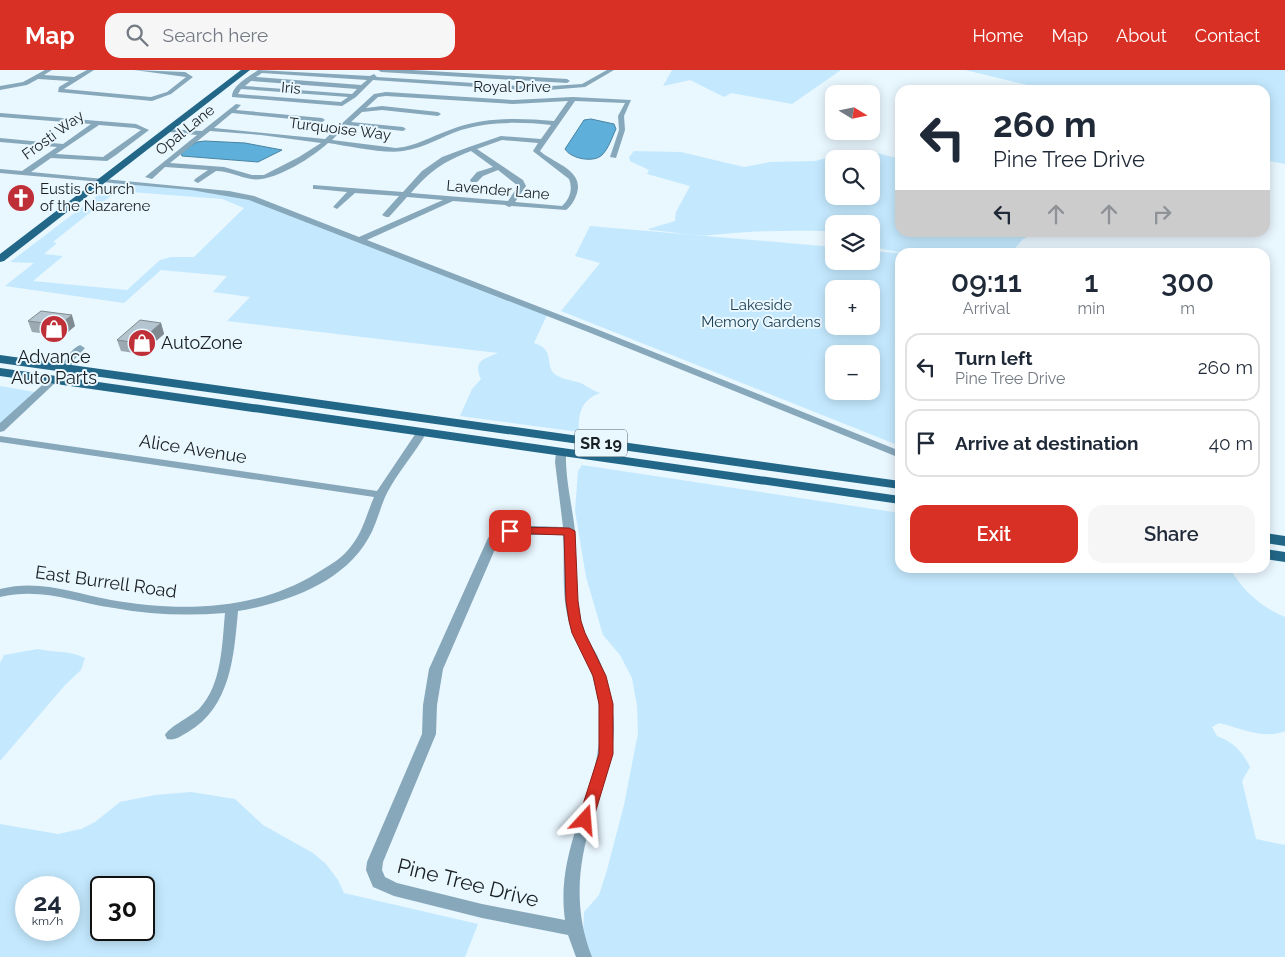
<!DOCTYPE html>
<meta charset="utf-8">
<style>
:root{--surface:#fff;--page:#f6f6f7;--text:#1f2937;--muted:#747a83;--line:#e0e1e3;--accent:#d93025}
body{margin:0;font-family:Raleway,sans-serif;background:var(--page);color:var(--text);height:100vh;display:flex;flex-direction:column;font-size:19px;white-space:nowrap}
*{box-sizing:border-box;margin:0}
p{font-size:16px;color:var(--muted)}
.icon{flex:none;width:28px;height:28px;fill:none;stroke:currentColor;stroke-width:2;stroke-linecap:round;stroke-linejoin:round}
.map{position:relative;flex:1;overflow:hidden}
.side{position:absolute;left:895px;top:178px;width:375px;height:325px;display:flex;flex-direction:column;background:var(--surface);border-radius:15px;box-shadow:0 2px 12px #0003}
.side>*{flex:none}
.hud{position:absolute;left:895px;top:15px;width:375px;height:152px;border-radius:15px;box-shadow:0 2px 12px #0003;background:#fff;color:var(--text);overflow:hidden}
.needle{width:32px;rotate:100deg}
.tools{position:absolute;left:825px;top:15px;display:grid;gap:10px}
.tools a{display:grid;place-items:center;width:55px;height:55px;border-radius:10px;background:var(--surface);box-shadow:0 2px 12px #0003;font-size:25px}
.speed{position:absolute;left:15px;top:806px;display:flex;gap:10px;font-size:25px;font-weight:700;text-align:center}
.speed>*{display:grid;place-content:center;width:65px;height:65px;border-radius:50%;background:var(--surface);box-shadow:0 2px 12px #0003;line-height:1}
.speed small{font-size:12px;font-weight:400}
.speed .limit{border:2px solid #111;border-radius:8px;background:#fff;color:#111}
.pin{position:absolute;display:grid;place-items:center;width:42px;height:42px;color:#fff;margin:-21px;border-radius:10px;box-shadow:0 2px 8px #0006}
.me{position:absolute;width:55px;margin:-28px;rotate:19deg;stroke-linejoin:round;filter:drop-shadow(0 0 4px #0008)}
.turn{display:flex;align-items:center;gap:18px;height:105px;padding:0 15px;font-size:22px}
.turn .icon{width:65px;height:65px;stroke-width:2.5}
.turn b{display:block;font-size:35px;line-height:42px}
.lanes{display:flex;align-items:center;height:48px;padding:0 15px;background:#0003;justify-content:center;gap:25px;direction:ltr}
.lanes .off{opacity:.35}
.eta{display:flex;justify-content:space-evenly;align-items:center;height:85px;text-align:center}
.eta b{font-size:30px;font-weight:600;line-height:35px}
.cta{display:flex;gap:10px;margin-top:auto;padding:10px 15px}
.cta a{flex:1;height:58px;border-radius:15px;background:var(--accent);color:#fff;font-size:20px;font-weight:600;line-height:58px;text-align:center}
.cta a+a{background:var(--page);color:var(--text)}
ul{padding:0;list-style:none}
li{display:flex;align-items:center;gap:15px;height:68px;margin:0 10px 8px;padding:0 5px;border:2px solid var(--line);border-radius:15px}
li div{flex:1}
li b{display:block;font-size:19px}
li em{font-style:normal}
header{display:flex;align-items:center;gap:30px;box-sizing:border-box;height:70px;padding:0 25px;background:var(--accent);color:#fff}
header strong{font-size:24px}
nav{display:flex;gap:28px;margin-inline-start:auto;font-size:18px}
.search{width:350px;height:45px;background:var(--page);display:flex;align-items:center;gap:12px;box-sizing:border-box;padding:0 18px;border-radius:15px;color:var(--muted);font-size:19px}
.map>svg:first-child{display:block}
.green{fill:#c4e9fe;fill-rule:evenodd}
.water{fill:#5eafd9;stroke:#4984a2}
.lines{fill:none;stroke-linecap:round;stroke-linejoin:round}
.minor{fill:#87a8bb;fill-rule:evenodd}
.major{fill:#226788;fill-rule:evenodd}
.wall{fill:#9ca9b2}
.shaded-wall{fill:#7f8a91}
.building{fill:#b5c5cf;stroke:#7f8a91}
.route{fill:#d93025;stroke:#8d1f18}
.labels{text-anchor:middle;stroke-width:4;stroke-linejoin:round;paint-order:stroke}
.far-street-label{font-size:15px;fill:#191f22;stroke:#e9f7ff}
.far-poi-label{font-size:15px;fill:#191f22;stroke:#e9f7ff;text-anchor:start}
.far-park-label{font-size:15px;fill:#1d4153;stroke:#e9f7ff}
.shield{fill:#e9f7ff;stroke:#576064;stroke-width:1}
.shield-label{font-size:16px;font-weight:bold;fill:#191f22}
.poi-label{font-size:18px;fill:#191f22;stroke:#e9f7ff;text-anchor:start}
.street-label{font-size:18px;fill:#191f22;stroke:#e9f7ff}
.near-street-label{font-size:21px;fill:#191f22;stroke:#e9f7ff}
</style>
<header>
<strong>Map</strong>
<div class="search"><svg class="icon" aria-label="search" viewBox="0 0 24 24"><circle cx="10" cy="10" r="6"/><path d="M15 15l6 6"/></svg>Search here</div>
<nav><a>Home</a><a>Map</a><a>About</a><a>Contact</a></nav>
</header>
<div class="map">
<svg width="1285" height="887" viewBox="0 0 1285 887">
<rect width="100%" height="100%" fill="#e9f7ff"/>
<!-- green -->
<g class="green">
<path d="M672,0H841L792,34L731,23L724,27L690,10L663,16Z"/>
<path d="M965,0H1285V94L1265,90V20H1026L1031,16Z"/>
<path d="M634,81L681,82L744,97L770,92L815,91L847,83L860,82L877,83L900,89V162L1035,163L1023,169L1012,182C981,183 895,188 871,175V154H834V163L825,161C787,160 750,161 712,165C694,167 669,161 650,160L648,159L675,151L676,142L690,116L647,104L649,100L630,91L629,87ZM834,89H871V126H834Z"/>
<path d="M114,113L189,119L248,129L547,245L534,273C557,280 543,296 556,305C565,311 578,310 586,316C591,319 594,321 600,323C581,330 578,344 579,362L460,346L472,319L481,309C472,290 485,289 498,283L227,251L250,227L213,222L227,206L161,200L124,233L5,216L34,193L10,192ZM117,121L222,129L244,138L194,187H171L160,190L127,220L33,211L63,186L44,184L57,173L53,172Z"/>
<path d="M590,156L834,177V191H871V181L900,183V376L561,241L600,193L575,186ZM834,219H871V256H834ZM834,284H871V321H834Z"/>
<path d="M0,316L35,322L0,355Z"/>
<path d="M582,395L900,443V498H1230C1241,519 1262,538 1285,547V661C1263,670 1241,658 1219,653L1212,657L1217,666C1233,672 1243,682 1250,697L1242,711L1256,769L1285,775V887H582L584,842L599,825L607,800L624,735L638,663L637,636L632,608L620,585L603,565L586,507L575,441L578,401Z"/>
<path d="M38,579C55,583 69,580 85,588L81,600L65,615L0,691V593L4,585Z"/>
<path d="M191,722L235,729L263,755L313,783L326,794L338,810L344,823L478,854L465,887H0V754L58,764L81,759L95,752L120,732L155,725ZM26,818H69V860H26ZM101,818H144V860H101Z"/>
</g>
<!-- water -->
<g class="water">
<path d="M591,49L614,54L616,59C612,67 609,78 602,85C594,93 571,89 565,79L584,50Z"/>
<path d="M205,71L245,73L282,80L258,92L182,86L181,82L197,72Z"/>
</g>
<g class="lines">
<!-- minor -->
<g class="minor">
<path d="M45,0H52L44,5L74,7L87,0H94L64,19L151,27L167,22L186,7L134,0L185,2L193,7L171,24L152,31L58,22L59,17L69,11L38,9L27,15L0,20V16L23,12Z"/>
<path d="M258,0L370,6L374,4L377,7L536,17L582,14L607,0H614L585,17L536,21L373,10L356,27L342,36L232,27C232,15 249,7 258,0ZM262,3L367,10L361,15L256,7ZM251,11H252L357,19L352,24L245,16ZM241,19L348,27L341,32L238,24Z"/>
<path d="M378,0H412L567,9L570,11L567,13L381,2Z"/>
<path d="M386,22L513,30L573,27L631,30L624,46L625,60L616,88L610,87L619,60L618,46L625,33L575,31L540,81C553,93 584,100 577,123C575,130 571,136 566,140L512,136L509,137L505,135L453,131L367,170L594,258L900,381V388L588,262L249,130L191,120L0,103V99L22,101L57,77L0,72V68L63,74L91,54L0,47V43L136,54L149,60L116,85L107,91L51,88L31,102L229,121L254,126L359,167L443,130L407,127L389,147H386L382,145L399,126L355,123L337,139L333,137L347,122L316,119H313V115L403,122L422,101L442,87L469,77L501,66L541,69L551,55C521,52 490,51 461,60C441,67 424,78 403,81C384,84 348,76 328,73C312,88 272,113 251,109C239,107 228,101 216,101L198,113L194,111L195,109L208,100L165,97L152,109L145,107L197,65L169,62L166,60L167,59L202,61L236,34L241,35L236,40L322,48L325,50L322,52L232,43L214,58L325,69L374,24ZM386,26L513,34L568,31L554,51C520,48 487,47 455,58C437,64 422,73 404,77L396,78L332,70L347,55L403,61L406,59L403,57L351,52L362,42L382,40L438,46L441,44L438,42L382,36L366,38L378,27ZM99,55L135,58L141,60L103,87L56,84ZM210,61L261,65L321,73L299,87L264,105H252L224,97L170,93ZM502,70L538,73L533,81L534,82L569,109C573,119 570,129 562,136L515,132L526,116L523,110L477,79ZM471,81L493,97L477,102L470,110L471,112H477L483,106L498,100L518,116L508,131L411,123C431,100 443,92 471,81Z"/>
<path d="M80,275L85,278L74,290L69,300H63L61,298C65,289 71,279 80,275Z"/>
<path d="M53,307L56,308L58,310L56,312L4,361L0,362V353L50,308Z"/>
<path d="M422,359L427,362C415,383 398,402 387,423C380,437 377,454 368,469C343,513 285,533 238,541C234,585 231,637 188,662C181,666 175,671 167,669L165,665C169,657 190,647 199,639C222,615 222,575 225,543C188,546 151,545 114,538C73,532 42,517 0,527V519C41,509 72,523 111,530C180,542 256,541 317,503C330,495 343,488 352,475C363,461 367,443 374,427L0,372V366L377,421L418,360Z"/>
<path d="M561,379L566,382C565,409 572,434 575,461C577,491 573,522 581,551C584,564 591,574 597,585C608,608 614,634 614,659C613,691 602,720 592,750C577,796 574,842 592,887H576L568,865L482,848L394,826L373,817L366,800L367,792L422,664L423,635L429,599L488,468C500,451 543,457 563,457L555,392L556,382ZM510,465H563C565,493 561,524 569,552C572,565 579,575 585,586C595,609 601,635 600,660C597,728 555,778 565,850L482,834L397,813L385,807L382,800L383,792L436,664L437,635L443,599L499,470L503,466Z"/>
</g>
<!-- major -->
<g class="major">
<path d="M241,0H250L4,191L0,192V184Z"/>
<path d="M0,285L900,411V419L0,293Z"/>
<path d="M0,298L900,426V434L0,306Z"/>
<path d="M1265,463L1285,466V476L1265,473Z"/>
<path d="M1265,479L1285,482V492L1265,489Z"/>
</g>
</g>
<!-- wall -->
<g class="wall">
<path d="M28,251L75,256L63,266L32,262Z"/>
<path d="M161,253L164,264L141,284L121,281L117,270Z"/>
</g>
<!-- shaded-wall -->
<g class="shaded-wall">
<path d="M72,245L75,256L63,266L59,255Z"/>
<path d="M161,253L164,264L141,284L138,273Z"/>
</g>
<!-- building -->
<g class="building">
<path d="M41,241L72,245L59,255L28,251Z"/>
<path d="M140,250L161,253L138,273L117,270Z"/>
</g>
<!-- route -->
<path class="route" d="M510,457L569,458L575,461L578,531L581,551L585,563L606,606L613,634V684L593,750L590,754L585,756L580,754L578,750L599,684V634L593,606L572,563L569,551L566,531L564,465L506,463L504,461L506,458Z"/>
<!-- icons -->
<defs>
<symbol id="church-disc" viewBox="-11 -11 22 22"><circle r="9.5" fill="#bf2f37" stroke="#e9f7ff"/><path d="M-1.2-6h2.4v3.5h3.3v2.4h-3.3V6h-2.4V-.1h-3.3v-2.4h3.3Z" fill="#fff"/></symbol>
<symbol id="shop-disc" viewBox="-11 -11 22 22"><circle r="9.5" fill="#bf2f37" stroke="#e9f7ff"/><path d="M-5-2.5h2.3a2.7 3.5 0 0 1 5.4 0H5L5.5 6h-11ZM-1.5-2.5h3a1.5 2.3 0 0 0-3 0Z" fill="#fff"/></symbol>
</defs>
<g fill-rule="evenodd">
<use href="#church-disc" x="5" y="112" width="32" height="32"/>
<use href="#shop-disc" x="38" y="243" width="32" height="32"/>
<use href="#shop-disc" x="126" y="257" width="32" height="32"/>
</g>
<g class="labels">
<!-- far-street labels -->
<g class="far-street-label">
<text x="512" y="22">Royal Drive</text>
<text transform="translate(291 18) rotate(5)" y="5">Iris</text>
<text transform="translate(340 59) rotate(7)" y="5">Turquoise Way</text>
<text transform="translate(185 60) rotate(-39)" y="5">Opal Lane</text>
<text transform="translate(53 65) rotate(-36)" y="5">Frosti Way</text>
<text transform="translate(498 120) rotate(5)" y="5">Lavender Lane</text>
</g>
<!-- far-poi labels -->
<g class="far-poi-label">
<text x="40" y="124">Eustis Church<tspan x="40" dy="17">of the Nazarene</tspan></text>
</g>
<!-- far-park labels -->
<g class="far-park-label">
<text x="761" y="240">Lakeside<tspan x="761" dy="17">Memory Gardens</tspan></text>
</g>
<!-- shield labels -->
<rect class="shield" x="575" y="359.5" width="52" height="27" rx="4"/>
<g class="shield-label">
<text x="601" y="379">SR 19</text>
</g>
<!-- poi labels -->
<g class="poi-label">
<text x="161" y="279">AutoZone</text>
<text x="54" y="293" text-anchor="middle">Advance<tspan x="54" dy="21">Auto Parts</tspan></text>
</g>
<!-- street labels -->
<g class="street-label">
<text transform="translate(193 379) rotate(9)" y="6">Alice Avenue</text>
<text transform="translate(106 512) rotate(8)" y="6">East Burrell Road</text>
</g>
<!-- near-street labels -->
<g class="near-street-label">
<text transform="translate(468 813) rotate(14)" y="7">Pine Tree Drive</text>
</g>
</g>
</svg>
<div class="tools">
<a><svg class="needle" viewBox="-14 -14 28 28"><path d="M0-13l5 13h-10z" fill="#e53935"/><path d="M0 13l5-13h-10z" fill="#747a83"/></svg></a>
<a><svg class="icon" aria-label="search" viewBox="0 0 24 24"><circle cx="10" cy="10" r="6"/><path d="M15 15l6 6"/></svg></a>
<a><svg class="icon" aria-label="layers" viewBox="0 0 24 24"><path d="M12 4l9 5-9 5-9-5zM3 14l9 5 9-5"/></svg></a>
<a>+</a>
<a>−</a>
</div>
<div class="speed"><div>24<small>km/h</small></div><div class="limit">30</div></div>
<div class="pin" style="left:510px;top:461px;background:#d93025"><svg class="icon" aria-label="arrive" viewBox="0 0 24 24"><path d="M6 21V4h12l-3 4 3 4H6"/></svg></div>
<svg class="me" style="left:585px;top:750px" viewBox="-20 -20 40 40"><path d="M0-17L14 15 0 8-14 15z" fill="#d93025" stroke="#fff" stroke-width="4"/></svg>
<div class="hud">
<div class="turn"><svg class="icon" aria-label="left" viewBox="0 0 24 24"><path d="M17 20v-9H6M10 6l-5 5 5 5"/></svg><div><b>260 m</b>Pine Tree Drive</div></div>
<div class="lanes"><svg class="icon" aria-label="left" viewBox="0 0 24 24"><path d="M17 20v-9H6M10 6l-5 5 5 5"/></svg><svg class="icon off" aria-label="ahead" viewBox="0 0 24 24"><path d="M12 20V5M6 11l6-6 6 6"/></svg><svg class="icon off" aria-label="ahead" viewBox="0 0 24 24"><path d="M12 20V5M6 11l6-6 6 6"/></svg><svg class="icon off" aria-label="right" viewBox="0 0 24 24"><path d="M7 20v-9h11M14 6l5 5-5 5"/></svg></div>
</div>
<section class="side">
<div class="eta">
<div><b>09:11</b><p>Arrival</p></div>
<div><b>1</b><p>min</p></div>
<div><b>300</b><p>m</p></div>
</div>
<ul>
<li><svg class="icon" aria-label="left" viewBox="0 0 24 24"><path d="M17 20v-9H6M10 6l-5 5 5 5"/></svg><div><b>Turn left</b><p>Pine Tree Drive</p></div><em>260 m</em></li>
<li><svg class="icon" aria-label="arrive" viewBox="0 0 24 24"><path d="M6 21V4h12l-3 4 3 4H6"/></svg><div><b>Arrive at destination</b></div><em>40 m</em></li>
</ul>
<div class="cta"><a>Exit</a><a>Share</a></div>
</section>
</div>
